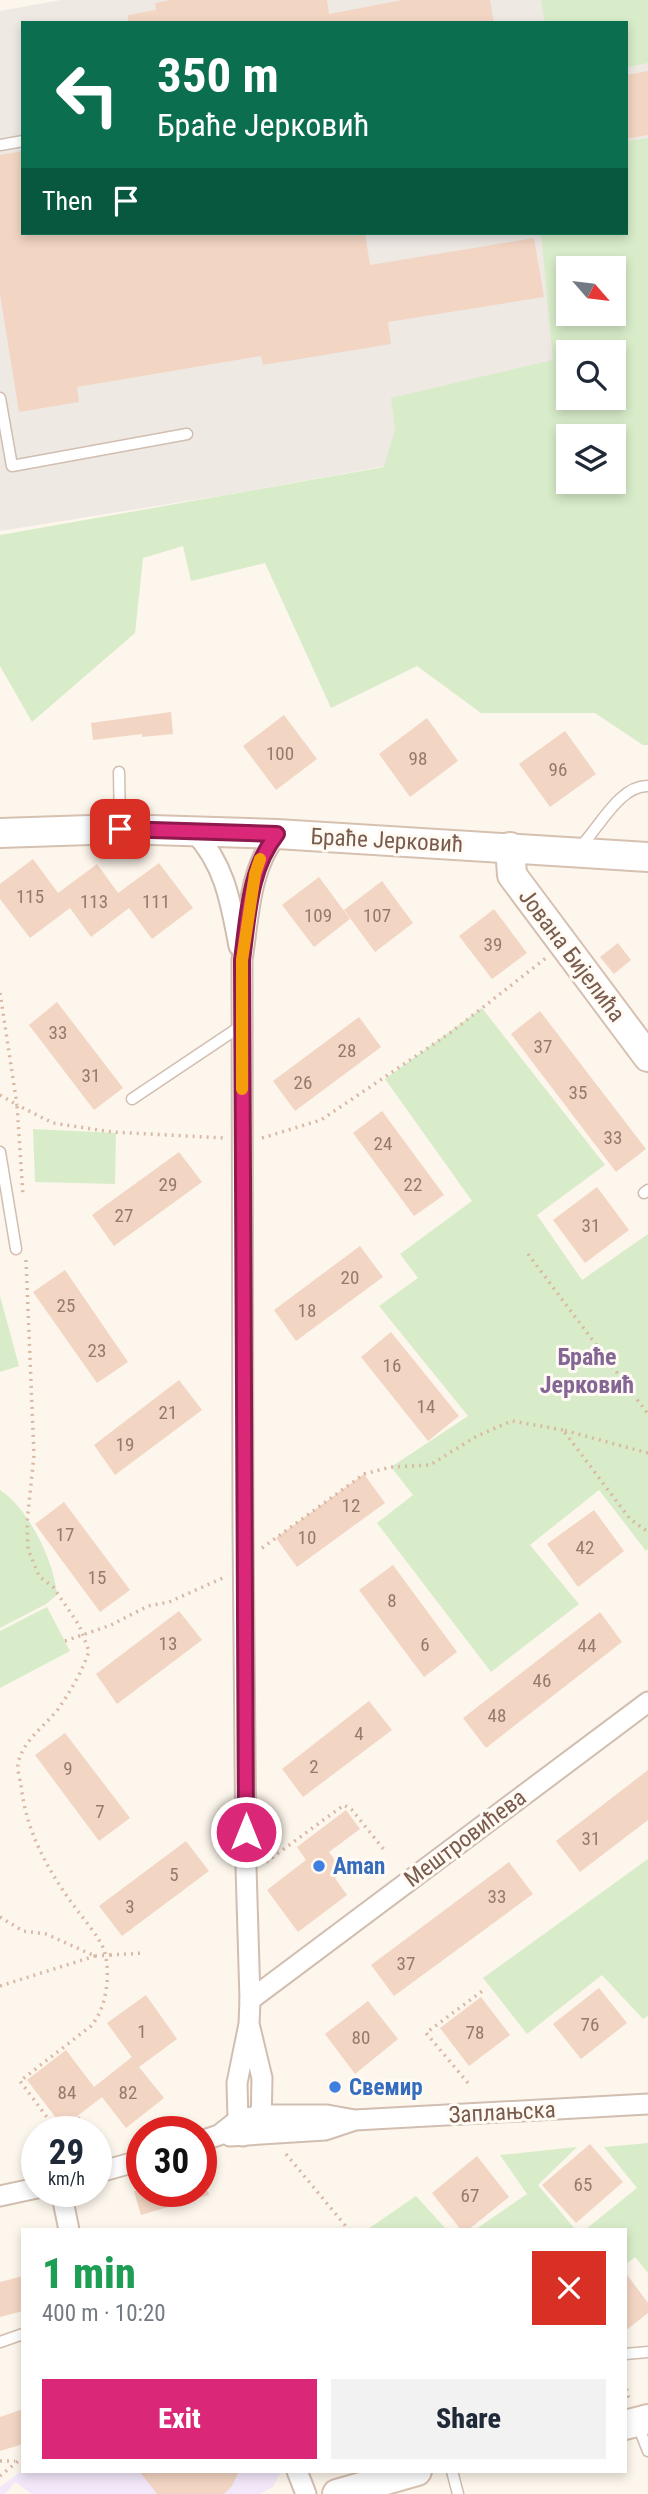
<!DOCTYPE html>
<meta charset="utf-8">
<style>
:root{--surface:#fff;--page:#f2f2f3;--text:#1f2937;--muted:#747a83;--accent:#db2777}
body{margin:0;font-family:"Roboto Condensed",sans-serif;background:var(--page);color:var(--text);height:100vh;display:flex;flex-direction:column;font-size:26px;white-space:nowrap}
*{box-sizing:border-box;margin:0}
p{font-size:23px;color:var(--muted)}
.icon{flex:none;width:38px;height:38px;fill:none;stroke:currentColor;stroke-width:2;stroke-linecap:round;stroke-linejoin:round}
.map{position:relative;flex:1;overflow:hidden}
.drawer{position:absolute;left:21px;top:2228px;width:606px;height:245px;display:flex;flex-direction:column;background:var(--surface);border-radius:0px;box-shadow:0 4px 10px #0003}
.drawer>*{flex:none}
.guide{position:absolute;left:21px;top:21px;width:607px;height:214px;border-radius:0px;box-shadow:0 4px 10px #0003;background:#0b6e4f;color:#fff;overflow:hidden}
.needle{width:46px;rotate:118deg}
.controls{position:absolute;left:556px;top:256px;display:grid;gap:14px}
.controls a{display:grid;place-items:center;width:70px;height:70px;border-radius:0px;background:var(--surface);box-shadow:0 4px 10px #0003;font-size:35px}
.speed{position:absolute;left:21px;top:2116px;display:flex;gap:14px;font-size:35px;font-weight:700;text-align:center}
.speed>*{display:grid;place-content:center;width:91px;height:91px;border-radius:50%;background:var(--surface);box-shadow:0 4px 10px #0003;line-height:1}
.speed small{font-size:18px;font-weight:400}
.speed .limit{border:10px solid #d22;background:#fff;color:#111}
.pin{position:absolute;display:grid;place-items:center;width:60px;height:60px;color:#fff;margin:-30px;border-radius:14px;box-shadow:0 4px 10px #0006}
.me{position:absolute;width:77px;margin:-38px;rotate:0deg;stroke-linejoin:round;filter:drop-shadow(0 0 5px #0008)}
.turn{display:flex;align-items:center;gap:24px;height:147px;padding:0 21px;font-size:32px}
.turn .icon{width:91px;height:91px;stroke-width:2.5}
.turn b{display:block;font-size:49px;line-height:60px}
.then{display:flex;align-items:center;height:66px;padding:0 21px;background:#0003;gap:14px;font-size:26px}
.round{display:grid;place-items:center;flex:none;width:74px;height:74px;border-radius:0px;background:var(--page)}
.overview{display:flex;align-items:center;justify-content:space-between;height:119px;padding:0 21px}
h1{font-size:42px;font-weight:800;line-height:52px;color:#1e9e55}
.primary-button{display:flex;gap:14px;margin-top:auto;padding:14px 21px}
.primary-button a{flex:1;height:80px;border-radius:0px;background:var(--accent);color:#fff;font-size:28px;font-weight:800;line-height:80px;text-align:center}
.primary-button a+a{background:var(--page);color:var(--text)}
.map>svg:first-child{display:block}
.industrial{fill:#efe9e4;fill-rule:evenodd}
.education{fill:#f3e8fa}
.green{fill:#d8ecc9;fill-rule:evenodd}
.building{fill:#f3d5c3}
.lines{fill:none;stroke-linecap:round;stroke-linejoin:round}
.lane-casing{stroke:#d1beb0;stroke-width:13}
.street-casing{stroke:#d1beb0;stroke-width:23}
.secondary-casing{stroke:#d6c0b0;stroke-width:32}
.path{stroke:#d9b8a5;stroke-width:3.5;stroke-dasharray:2 5;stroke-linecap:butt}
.lane{stroke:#fff;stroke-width:10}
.street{stroke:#fff;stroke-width:19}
.secondary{stroke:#fff;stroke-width:28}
.path-bridge{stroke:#d9b8a5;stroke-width:3.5;stroke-dasharray:2 5;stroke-linecap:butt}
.route-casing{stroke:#8e194d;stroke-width:18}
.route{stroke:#db2777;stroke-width:12}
.slow{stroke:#f59e0b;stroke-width:12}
.shop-dot{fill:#3f7fe0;stroke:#fffaf3;stroke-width:2.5}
.labels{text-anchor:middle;stroke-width:6;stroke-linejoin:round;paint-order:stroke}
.number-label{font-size:19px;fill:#987a6a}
.street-label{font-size:23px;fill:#7a5c4d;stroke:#fffaf3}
.shop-label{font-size:23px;font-weight:bold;fill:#366cbe;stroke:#fffaf3;text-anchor:start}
.neighbourhood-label{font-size:24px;font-weight:bold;fill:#846695;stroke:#fffaf3}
</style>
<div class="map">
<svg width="648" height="2494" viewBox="0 0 648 2494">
<rect width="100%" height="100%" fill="#fdf6ec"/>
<!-- industrial -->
<path class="industrial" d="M61,0H648V419L225,495L0,531V11ZM23,23H626V233H23ZM569,268H614V313H569ZM569,352H614V397H569Z"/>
<!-- education -->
<path class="education" d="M23,2470V2471H281L273,2487L260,2494H32L15,2482L5,2494H0V2487Z"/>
<!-- green -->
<g class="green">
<path d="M541,0H648V63L627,67L626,23H545Z"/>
<path d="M648,138V745H643L595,713H481L417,666L331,708L265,563L191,581L183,546L143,558L135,633L32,722L0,666V535L384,467L395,429L391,398L553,360L541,233H626L627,141ZM569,268H614V313H569ZM569,352H614V397H569ZM569,436H614V481H569Z"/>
<path d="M482,1008L605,1165L537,1215L582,1280L648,1234V1549L646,1551L599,1490L530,1545L579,1604L491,1672L377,1523L413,1495L391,1467L468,1416L379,1306L418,1278L400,1254L472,1201L385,1079Z"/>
<path d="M33,1129L116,1133L115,1184L35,1182Z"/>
<path d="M0,1296L19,1366L0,1372Z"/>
<path d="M0,1490C29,1509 54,1561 57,1595L46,1604L0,1628Z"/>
<path d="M47,1607L70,1651L0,1688V1631Z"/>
<path d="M648,1859V2016L643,2019L602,1975L527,2034L483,1978Z"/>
<path d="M648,2143V2273L635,2257L625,2265V2230L586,2229L637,2188L604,2147Z"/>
<path d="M577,2147L538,2185L575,2229H476L527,2194L500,2155Z"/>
<path d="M416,2196L446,2229H368Z"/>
</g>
<!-- building -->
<g class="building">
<path d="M171,0H327L329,14L402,0H490L494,23H128V15L156,10L155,3Z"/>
<path d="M648,71V135L626,139V75Z"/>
<path d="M23,151V233H365L370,265L534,238L544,297L388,322L391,344L263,365L261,356L77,387L79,402L19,412L0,294V155Z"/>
<path d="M171,712L173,734L142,737V734L93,740L91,723Z"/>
<path d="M284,715L317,759L276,790L243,746Z"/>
<path d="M427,718L458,761L410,797L379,754Z"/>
<path d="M565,731L596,774L550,807L519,764Z"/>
<path d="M33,859L58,893L97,864L118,893L159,863L193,908L152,939L129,908L91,937L70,908L30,938L0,899V884Z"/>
<path d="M319,877L350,919L314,947L282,905Z"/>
<path d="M382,881L413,923L375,952L344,910Z"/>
<path d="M494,909L527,953L492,979L459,936Z"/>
<path d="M618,943L631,960L614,974L600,957Z"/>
<path d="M57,1002L123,1088L94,1110L29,1025Z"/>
<path d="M540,1011L646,1149L616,1172L511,1034Z"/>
<path d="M359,1017L381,1047L295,1111L273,1081Z"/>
<path d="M382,1111L444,1195L414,1216L353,1133Z"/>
<path d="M179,1152L202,1182L114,1246L92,1215Z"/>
<path d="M597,1187L629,1230L585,1263L553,1220Z"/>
<path d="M360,1246L383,1277L296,1341L274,1310Z"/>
<path d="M65,1270L128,1362L97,1383L33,1292Z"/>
<path d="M391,1332L459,1416L428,1441L361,1357Z"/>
<path d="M179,1380L202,1410L115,1475L94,1445Z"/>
<path d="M364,1474L385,1503L297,1567L276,1538Z"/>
<path d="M64,1502L130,1590L100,1612L35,1524Z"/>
<path d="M594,1510L624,1551L578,1587L547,1544Z"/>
<path d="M393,1565L457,1652L424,1677L359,1590Z"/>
<path d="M179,1611L202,1640L117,1704L96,1674Z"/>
<path d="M600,1612L622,1642L486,1748L463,1718Z"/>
<path d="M369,1701L392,1730L303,1797L282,1769Z"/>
<path d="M65,1733L130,1818L99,1841L35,1755Z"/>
<path d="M648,1770V1820L580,1872L556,1841Z"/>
<path d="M346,1810L360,1829L329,1852L343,1871L335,1878L347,1895L298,1932L267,1890L306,1860L297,1847Z"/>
<path d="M186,1841L209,1871L122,1936L99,1906Z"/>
<path d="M509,1862L533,1894L394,1996L371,1965Z"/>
<path d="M599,1988L627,2023L581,2059L553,2024Z"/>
<path d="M146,1995L177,2039L139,2067L164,2098L126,2128L98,2092L102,2097L63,2127L27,2080L66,2050L94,2087L132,2057L134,2060L107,2023Z"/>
<path d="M481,1997L510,2035L469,2066L440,2028Z"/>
<path d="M368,2001L398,2039L355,2074L325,2034Z"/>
<path d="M590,2144L623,2182L576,2223L542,2185Z"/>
<path d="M477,2156L509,2197L468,2230H461L432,2193Z"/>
<path d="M134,2191H208L209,2195L141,2215Z"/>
<path d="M625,2272L648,2303V2313L625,2331Z"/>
<path d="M23,2276V2311L0,2317V2282Z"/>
<path d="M23,2409V2444L0,2451V2417Z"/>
<path d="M139,2471H239L232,2486L224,2494H157Z"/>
</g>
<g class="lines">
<defs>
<g id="lane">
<path d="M0,145L23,141"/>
<path d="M0,398L12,466L187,434"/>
<path d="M119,772L120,828"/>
<path d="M579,848C598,830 619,785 648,786"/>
<path d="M132,1099L241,1026"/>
<path d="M0,1152L16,1249"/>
<path d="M644,1193L648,1190"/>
<path d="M0,2342L23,2334"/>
<path d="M625,2354L648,2352"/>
<path d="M637,2423L648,2451"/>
<path d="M452,2471L458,2494"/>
</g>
<g id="street">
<path d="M194,832C225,864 231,904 239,946"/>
<path d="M250,2000L648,1702"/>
<path d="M250,2028L262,2078L261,2126"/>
<path d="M230,2136L325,2130L352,2121"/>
<path d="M243,2136L238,2120L237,2083L249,2024L250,2000L246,1867L243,1524L242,960C249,916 249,870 277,834"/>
<path d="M201,2141L219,2135L238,2120L262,2115H327L355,2120L648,2104"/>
<path d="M96,2173L142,2160"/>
<path d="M61,2191L69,2230"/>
<path d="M0,2196L37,2188"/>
<path d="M297,2471L306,2494"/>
</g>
<g id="secondary">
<path d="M0,833L120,829L277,834L648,857"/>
<path d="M510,847L512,875L648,1057"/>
<path d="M625,2425L648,2419"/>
<path d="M337,2494L417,2471"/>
</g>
</defs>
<!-- lane casing -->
<use href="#lane" class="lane-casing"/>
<!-- street casing -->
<use href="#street" class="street-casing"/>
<!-- secondary casing -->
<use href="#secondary" class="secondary-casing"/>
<!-- path -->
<g class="path">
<path d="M0,993L17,1105L53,1123L112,1132L223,1138"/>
<path d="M0,1095L17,1105L23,1196"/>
<path d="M262,1138L321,1120L450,1033L546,958"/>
<path d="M528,1254L648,1414"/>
<path d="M26,1260L34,1455L27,1523L28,1549L39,1576L53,1587L79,1625L89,1651C82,1672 71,1690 59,1708C47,1724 22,1741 18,1764C17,1770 20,1779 21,1785C26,1831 47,1869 74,1906C82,1917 100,1938 104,1950C111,1973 107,2008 91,2026L20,2081L58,2132"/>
<path d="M648,1453L563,1430L630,1519L648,1532"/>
<path d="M262,1548L364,1474L391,1467L430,1465L477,1436L512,1421L563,1430"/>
<path d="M65,1641L111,1625L148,1606L169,1602L225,1577"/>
<path d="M266,1862L344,1805L352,1810L385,1851"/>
<path d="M0,1917L23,1931L46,1934L95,1956"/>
<path d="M110,1955L144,1953"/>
<path d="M0,1986L95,1956"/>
<path d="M468,2083L426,2033L485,1989"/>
<path d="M62,2132L81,2117L90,2132"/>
<path d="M96,2141L103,2151"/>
<path d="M286,2154L349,2230"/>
<path d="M625,2382L629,2400"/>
<path d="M0,2461H15"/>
<path d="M0,2476L23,2457"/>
</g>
<!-- lane -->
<use href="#lane" class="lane"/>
<!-- street -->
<use href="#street" class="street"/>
<!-- secondary -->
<use href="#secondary" class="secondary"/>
<!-- path-bridge -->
<path class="path-bridge" d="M95,1956L110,1955"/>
</g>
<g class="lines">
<defs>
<path id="route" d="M120,829L277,834C249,869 248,916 242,960L246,1832"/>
</defs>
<!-- route casing -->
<use href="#route" class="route-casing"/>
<!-- route -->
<use href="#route" class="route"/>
<!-- slow -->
<path class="slow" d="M242,1089V960L255,874L260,859"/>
</g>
<!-- markers -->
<g class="shop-dot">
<circle cx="319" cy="1866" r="7"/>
<circle cx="335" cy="2087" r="7"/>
</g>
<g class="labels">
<!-- number labels -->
<g class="number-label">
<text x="280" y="760">100</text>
<text x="418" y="765">98</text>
<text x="558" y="776">96</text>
<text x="30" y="903">115</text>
<text x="94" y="908">113</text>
<text x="156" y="908">111</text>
<text x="318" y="922">109</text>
<text x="377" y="922">107</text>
<text x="493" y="951">39</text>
<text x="58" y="1039">33</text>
<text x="543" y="1053">37</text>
<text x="347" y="1057">28</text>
<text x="91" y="1082">31</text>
<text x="303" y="1089">26</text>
<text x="578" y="1099">35</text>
<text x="613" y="1144">33</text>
<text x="383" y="1150">24</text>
<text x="168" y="1191">29</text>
<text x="413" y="1191">22</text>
<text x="124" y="1222">27</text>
<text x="591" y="1232">31</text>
<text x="350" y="1284">20</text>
<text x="66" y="1312">25</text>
<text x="307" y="1317">18</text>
<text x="97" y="1357">23</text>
<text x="392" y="1372">16</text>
<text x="426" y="1413">14</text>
<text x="168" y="1419">21</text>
<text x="125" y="1451">19</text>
<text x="351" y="1512">12</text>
<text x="65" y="1541">17</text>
<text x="307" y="1544">10</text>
<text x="585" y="1554">42</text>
<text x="97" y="1584">15</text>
<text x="392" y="1607">8</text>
<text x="168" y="1650">13</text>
<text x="425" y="1651">6</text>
<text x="587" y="1652">44</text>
<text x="542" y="1687">46</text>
<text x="497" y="1722">48</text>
<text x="359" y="1740">4</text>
<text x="314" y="1773">2</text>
<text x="68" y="1775">9</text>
<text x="100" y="1818">7</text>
<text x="591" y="1845">31</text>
<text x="174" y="1881">5</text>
<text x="497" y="1903">33</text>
<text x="130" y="1913">3</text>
<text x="406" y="1970">37</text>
<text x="590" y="2031">76</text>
<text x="142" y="2038">1</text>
<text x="475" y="2039">78</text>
<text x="361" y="2044">80</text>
<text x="67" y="2099">84</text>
<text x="128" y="2099">82</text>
<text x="583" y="2191">65</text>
<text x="470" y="2202">67</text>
</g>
<!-- street labels -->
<g class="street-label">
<text transform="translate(387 840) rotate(3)" y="8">Браће Јерковић</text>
<text transform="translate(572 955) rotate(53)" y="8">Јована Бијелића</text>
<text transform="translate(465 1838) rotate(-37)" y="8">Мештровићева</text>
<text transform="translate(502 2112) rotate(-3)" y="8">Заплањска</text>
</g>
<!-- shop labels -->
<g class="shop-label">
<text x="333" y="1874">Aman</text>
<text x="349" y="2095">Свемир</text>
</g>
<!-- neighbourhood labels -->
<g class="neighbourhood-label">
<text x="587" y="1365">Браће<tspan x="587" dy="28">Јерковић</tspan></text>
</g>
</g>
</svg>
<div class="controls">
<a><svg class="needle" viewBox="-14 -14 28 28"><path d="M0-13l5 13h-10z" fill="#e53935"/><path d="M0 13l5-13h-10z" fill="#747a83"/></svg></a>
<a><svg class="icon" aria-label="search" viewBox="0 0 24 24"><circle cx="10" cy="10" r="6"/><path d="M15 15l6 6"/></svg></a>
<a><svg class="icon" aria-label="layers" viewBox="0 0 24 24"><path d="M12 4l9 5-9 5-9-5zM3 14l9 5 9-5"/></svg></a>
</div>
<div class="speed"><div>29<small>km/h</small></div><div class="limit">30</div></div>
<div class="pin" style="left:120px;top:829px;background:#d93025"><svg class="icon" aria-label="arrive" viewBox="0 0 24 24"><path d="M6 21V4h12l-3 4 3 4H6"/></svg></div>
<svg class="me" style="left:246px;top:1832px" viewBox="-20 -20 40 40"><circle r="17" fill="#db2777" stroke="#fff" stroke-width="3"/><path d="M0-11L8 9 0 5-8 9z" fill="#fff"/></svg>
<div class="guide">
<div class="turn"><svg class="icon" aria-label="left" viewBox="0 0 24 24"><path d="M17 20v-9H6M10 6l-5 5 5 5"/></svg><div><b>350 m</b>Браће Јерковић</div></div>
<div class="then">Then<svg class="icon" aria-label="arrive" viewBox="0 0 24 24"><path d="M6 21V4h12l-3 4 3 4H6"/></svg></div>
</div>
<section class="drawer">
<div class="overview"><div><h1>1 min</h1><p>400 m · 10:20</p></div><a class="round" style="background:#d93025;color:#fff"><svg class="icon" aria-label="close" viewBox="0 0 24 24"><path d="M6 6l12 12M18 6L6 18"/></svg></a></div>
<div class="primary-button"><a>Exit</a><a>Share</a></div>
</section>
</div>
